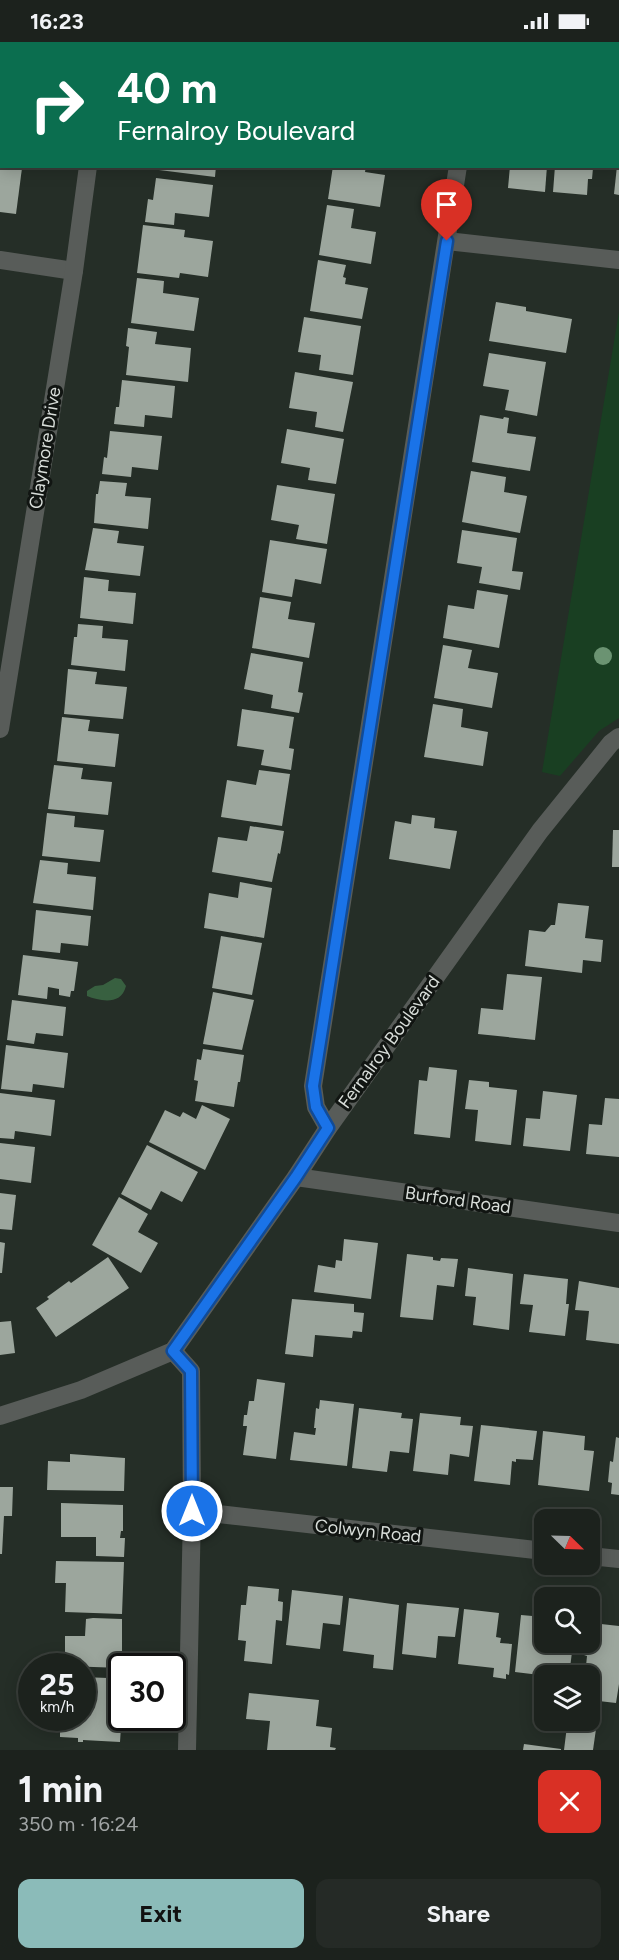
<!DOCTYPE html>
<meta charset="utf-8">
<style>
:root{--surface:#1c221d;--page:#252a26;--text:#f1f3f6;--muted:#a0a4a4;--line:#3a3f3b;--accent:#8bbbb9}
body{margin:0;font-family:Figtree,sans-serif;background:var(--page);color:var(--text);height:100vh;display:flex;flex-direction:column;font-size:22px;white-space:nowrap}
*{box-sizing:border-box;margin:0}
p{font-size:20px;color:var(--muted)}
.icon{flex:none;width:33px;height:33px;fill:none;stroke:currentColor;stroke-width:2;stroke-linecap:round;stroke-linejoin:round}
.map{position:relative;height:1708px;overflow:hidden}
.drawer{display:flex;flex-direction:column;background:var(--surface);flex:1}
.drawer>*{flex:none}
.guide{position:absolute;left:0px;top:0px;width:620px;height:126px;box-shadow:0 3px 15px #0003,0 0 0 2px var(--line);background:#0b6e4f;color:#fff;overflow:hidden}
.needle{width:39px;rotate:113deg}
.controls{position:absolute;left:534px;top:1467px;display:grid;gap:12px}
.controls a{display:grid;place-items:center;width:66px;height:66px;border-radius:12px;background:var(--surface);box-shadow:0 3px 15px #0003,0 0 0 2px var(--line);font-size:30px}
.speed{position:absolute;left:18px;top:1611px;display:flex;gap:12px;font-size:30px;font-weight:700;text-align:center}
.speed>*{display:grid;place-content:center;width:78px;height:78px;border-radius:50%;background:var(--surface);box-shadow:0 3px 15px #0003,0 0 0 2px var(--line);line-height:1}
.speed small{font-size:15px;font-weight:400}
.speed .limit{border:3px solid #111;border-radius:9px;background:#fff;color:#111}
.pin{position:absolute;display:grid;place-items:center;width:51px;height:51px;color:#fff;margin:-62px -26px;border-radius:50% 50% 50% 0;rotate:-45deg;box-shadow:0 0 6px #0007}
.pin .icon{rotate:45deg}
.me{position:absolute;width:66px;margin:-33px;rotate:0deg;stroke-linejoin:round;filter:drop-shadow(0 0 4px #0008)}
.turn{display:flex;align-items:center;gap:21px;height:126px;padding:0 18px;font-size:27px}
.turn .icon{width:78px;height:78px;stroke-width:2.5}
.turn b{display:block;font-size:42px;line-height:51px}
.round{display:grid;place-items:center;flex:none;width:63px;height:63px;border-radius:12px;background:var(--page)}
.headline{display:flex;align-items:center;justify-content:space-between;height:102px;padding:0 18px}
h1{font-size:36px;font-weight:700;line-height:45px}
.primary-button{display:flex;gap:12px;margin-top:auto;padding:12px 18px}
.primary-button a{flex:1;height:69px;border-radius:12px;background:var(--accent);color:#111;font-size:24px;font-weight:700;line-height:69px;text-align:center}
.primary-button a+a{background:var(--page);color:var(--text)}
.status{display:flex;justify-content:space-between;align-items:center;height:42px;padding:0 30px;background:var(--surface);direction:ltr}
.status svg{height:16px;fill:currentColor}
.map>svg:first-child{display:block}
.green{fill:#193f22}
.water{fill:#386040}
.building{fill:#9ca69d}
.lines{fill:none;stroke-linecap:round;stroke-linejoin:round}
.street{stroke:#585c59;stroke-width:18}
.tree{fill:#6b9372}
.route-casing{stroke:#114b97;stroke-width:15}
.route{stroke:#1a73e8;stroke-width:10}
.labels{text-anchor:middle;stroke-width:6;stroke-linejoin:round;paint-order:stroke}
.street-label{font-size:18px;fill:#d8ddd9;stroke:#111512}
</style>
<div class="status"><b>16:23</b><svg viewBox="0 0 49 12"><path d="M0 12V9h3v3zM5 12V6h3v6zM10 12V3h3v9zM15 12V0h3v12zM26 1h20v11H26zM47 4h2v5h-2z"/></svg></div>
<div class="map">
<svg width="619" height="1708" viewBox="0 0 619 1708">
<rect width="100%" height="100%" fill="#252e27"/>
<!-- green -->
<path class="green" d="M619,270V676L599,689L560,734L542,730Z"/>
<!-- water -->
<path class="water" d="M115,936L121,937L126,944C121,964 100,959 87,954V949L95,944L103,943Z"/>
<!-- building -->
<g class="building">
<path d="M0,124L22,126L16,172L0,170Z"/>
<path d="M159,124H216L215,135L159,128Z"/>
<path d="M333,124H366L365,130L385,133L380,165L328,157Z"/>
<path d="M510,124H547L545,150L508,146Z"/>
<path d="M555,124H608V128L593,126L592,137H588L587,153L553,150Z"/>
<path d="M617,124H619V153L614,152Z"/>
<path d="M156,136L213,143L209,175L175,171L174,183L145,180L148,157L153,158Z"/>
<path d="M327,163L354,167L351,186L376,190L371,222L319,213Z"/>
<path d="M143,183L185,188L184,195L213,199L208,235L180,231L179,236L137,231Z"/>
<path d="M318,218L346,223L343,235L346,236L345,242L368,246L362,277L310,269Z"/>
<path d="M137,236L164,239L163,251L199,256L194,289L131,281Z"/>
<path d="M496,260L526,265V269L572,277L566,311L489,299Z"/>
<path d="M304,275L361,284L353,333L319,328L321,313L298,310Z"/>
<path d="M128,286L157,290L155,302L191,306L188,340L126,333L129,305L126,304Z"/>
<path d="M489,311L546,320L537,374L505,368L509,348L483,344Z"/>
<path d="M295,330L353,340L343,390L315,385L317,370L289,366Z"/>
<path d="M122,338L175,344L172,376L145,373L144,385L114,382L116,365H119Z"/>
<path d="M480,373L503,377L504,375L509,376L507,391L536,395L530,429L472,420Z"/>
<path d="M287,387L344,397L336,442L308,438L310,426L281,421Z"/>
<path d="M110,389L162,394L158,428L132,425L131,435L102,432L104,415L107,416Z"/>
<path d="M471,429L506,435L504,450L527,454L520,491L462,480Z"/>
<path d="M100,439L127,441L125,454L151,456L148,487L94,481L96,452H98Z"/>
<path d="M277,443L335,452L327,502L296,497L299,483L271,478Z"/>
<path d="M93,486L119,489L117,501L144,504L140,534L85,528Z"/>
<path d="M462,488L517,496L512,529L523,530L520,548L479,541L482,525L457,521Z"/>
<path d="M270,498L327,507L321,542L295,537L292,555L262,550Z"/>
<path d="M84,535L109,538L108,549L136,551L133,582L80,576Z"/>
<path d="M477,548L508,553L499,606L443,596L448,563L474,567Z"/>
<path d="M260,555L291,560L288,577L315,581L309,616L252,606Z"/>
<path d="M78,582L103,584L102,596L128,598L125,629L71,623L74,595H77Z"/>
<path d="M443,603L472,608L468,626L498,631L492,666L434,656Z"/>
<path d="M251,611L303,620L298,650L303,651L299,671L271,666L273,653L244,647Z"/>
<path d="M68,627L97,630L95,642L127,645L123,677L64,672Z"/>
<path d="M433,662L463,667L461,685L488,690L483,724L424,715Z"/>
<path d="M242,667L294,675L289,706L294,707L291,728L261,723L264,708L237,704Z"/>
<path d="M62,675L90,678L88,689L119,692L115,725L57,719Z"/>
<path d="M54,723L83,726L81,737L112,740L108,773L48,767Z"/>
<path d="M259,728L290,732L282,784L221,775L227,738L256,743Z"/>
<path d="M47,771L75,774L74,785L104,788L100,820L42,814Z"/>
<path d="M412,773L435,776L434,786L457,789L450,827L389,817L395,779L411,782Z"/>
<path d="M250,784L284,789L280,812L278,811L272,840L212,830L218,795L247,799Z"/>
<path d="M613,788H619V825H612Z"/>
<path d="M40,818L68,821L67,832L96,835L93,868L33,861Z"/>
<path d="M240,840L272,846L264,896L204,886L209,851L238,856Z"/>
<path d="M558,861L589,864L585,896L603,898L601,920L583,918L582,931L525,924L529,888L545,890L551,883H555Z"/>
<path d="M36,868L91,874L88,904L61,901L60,911L32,908Z"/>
<path d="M221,894L262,901L252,953L212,946Z"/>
<path d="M23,913L78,920L74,949H71L70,955L59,953V947L48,945L47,957L18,953Z"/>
<path d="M507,932L542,935L535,998L478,992L481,966L503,968Z"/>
<path d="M213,950L254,958L242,1008L203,1002Z"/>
<path d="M12,958L66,965L63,994L36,991L34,1002L7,998Z"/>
<path d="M6,1003L68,1011L64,1046L33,1042L32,1050L1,1047Z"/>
<path d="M203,1007L244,1013L240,1040H238L234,1065L195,1059L198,1039L194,1038L197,1017L201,1018Z"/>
<path d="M429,1025L457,1028L450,1096L414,1092L419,1038L427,1039Z"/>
<path d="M469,1038L489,1040V1045L517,1048L511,1103L475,1099L478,1068L465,1067Z"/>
<path d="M543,1049L577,1053L570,1109L523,1104L526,1076L540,1077Z"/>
<path d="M0,1051L55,1058L51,1094L15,1089L14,1097L0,1096Z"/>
<path d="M605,1056L619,1057V1115L586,1112L589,1082L602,1083Z"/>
<path d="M202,1063L230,1077L205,1128L149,1100L165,1068L180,1075L183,1070L196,1077Z"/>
<path d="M0,1101L35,1105L31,1141L0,1137Z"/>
<path d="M147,1103L198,1130L182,1160L161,1149L151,1168L121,1152Z"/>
<path d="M0,1151L16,1153L12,1188L0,1187Z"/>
<path d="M119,1155L148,1172L138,1190L158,1201L141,1231L92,1203Z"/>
<path d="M344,1197L378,1201L371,1257L314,1250L318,1223L335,1226L336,1218L342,1219Z"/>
<path d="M0,1200L5,1201L2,1231H0Z"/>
<path d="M407,1212L433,1215V1218L440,1219L441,1216L458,1217L454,1245L437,1243L433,1278L400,1275Z"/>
<path d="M108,1215L129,1246L56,1295L36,1266L49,1257L47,1255L69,1239L71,1241Z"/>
<path d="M468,1226L513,1232L509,1288L473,1283L476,1255L465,1254Z"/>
<path d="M524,1232L568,1237L566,1262H569L565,1294L529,1290L533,1263L520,1262Z"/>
<path d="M579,1239L619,1246V1302L586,1298L589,1269L575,1268Z"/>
<path d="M292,1257L354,1262V1270L364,1271L362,1290L353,1289L352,1296L315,1293L313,1315L285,1312Z"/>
<path d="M11,1279L15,1311L0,1313V1280Z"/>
<path d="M257,1337L285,1341L276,1417L243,1413L247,1384H243L244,1373H247L249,1359H254Z"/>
<path d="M320,1358L354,1362L347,1424L290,1418L294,1390L315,1393L316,1386H314L316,1366L319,1367Z"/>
<path d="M359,1366L402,1371L401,1376L413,1377L409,1411L390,1409L387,1430L352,1426Z"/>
<path d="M420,1371L461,1375L460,1383L473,1384L469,1415L450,1412L448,1433L413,1429Z"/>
<path d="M481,1383L537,1389L533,1418L516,1417V1420L512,1419L510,1443L474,1439Z"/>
<path d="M543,1389L585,1394L584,1408L594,1409L589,1449L538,1443Z"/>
<path d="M616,1395L619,1396V1453L611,1452L612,1441L608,1440L610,1419L613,1420Z"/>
<path d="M70,1412L125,1416L124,1449L47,1448L48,1419L70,1420Z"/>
<path d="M0,1445H13L12,1474H4L2,1512H0Z"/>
<path d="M61,1461L123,1463V1489H121L120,1496H125L124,1515L96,1514V1495H61Z"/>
<path d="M56,1519L124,1520L122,1572L65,1570L66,1541H55Z"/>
<path d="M248,1544L279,1547L278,1559L283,1560L282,1579L276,1578L272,1622L244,1619L246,1599L238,1598L241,1563H246Z"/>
<path d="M292,1548L343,1554L340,1583L323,1581L320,1607L286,1603Z"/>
<path d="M349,1556L399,1563L393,1628L373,1626L374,1613L343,1609Z"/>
<path d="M407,1561L459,1566L455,1595L438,1594L436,1616L402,1612Z"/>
<path d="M464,1567L499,1571L496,1595L501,1596L500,1601L512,1602L509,1633L506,1632V1637L493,1635L494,1626L458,1622Z"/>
<path d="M521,1573L544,1575V1600H560L559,1608L572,1610L569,1634H548L515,1630Z"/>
<path d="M93,1576L122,1577V1626L65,1624V1594H85L86,1577Z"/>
<path d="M592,1581L619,1584V1642L616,1661L590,1658V1634H585L587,1614L584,1613L585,1600H590Z"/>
<path d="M82,1635L108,1636L106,1669L122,1670L120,1700L83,1698V1700H78V1696L60,1695V1687H53V1676H82Z"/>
<path d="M249,1651L319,1658L316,1684L332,1686L330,1705L336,1706L335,1708H267L270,1679L246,1677Z"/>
<path d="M567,1684L596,1687L593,1708H564Z"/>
<path d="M524,1702L561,1707V1708H523Z"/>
</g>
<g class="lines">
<!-- street -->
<g class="street">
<path d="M297,0L309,2"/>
<path d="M105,2L106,0"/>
<path d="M476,2V0"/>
<path d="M447,199L619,218"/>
<path d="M0,218L74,229"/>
<path d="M0,687L74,229L88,124"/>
<path d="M328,1086L316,1065L313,1044L458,124"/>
<path d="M296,1135L619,1181"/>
<path d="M173,1309L191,1329L192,1469L187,1708"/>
<path d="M0,1374L81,1348L173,1309L296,1135L328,1086L540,789L611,701L619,695"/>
<path d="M192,1469L544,1509"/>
<path d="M590,1514L619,1517"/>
</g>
</g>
<!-- trees -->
<circle class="tree" cx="603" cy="614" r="9"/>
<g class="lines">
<defs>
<path id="route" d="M192,1469L191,1329L173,1309L296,1135L328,1086L316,1065L313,1044L447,199"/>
</defs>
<!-- route casing -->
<use href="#route" class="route-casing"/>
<!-- route -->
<use href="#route" class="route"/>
</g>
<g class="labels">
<!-- street labels -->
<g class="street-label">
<text transform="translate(45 406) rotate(-81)" y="6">Claymore Drive</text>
<text transform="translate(389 1000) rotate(-54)" y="6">Fernalroy Boulevard</text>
<text transform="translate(458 1158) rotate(8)" y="6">Burford Road</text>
<text transform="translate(368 1489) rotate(6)" y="6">Colwyn Road</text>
</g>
</g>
</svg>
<div class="controls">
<a><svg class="needle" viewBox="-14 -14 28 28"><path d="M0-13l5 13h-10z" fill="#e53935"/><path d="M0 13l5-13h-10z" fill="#a0a4a4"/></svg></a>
<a><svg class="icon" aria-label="search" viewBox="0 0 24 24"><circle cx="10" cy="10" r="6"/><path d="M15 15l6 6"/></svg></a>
<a><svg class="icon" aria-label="layers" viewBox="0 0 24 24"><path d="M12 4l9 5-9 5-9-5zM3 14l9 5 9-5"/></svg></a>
</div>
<div class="speed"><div>25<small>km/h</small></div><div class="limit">30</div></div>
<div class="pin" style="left:447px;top:199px;background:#d93025"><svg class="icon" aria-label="arrive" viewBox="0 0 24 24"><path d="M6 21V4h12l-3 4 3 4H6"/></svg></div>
<svg class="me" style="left:192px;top:1469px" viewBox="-20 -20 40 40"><circle r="17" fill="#1a73e8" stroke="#fff" stroke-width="3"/><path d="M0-11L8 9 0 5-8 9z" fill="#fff"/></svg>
<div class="guide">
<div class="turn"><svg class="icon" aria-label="right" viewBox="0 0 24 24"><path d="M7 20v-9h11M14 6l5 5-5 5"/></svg><div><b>40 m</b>Fernalroy Boulevard</div></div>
</div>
</div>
<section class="drawer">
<div class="headline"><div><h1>1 min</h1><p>350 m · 16:24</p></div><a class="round" style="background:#d93025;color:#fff"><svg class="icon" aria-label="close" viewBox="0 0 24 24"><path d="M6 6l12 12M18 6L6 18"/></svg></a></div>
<div class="primary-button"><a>Exit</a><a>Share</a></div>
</section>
